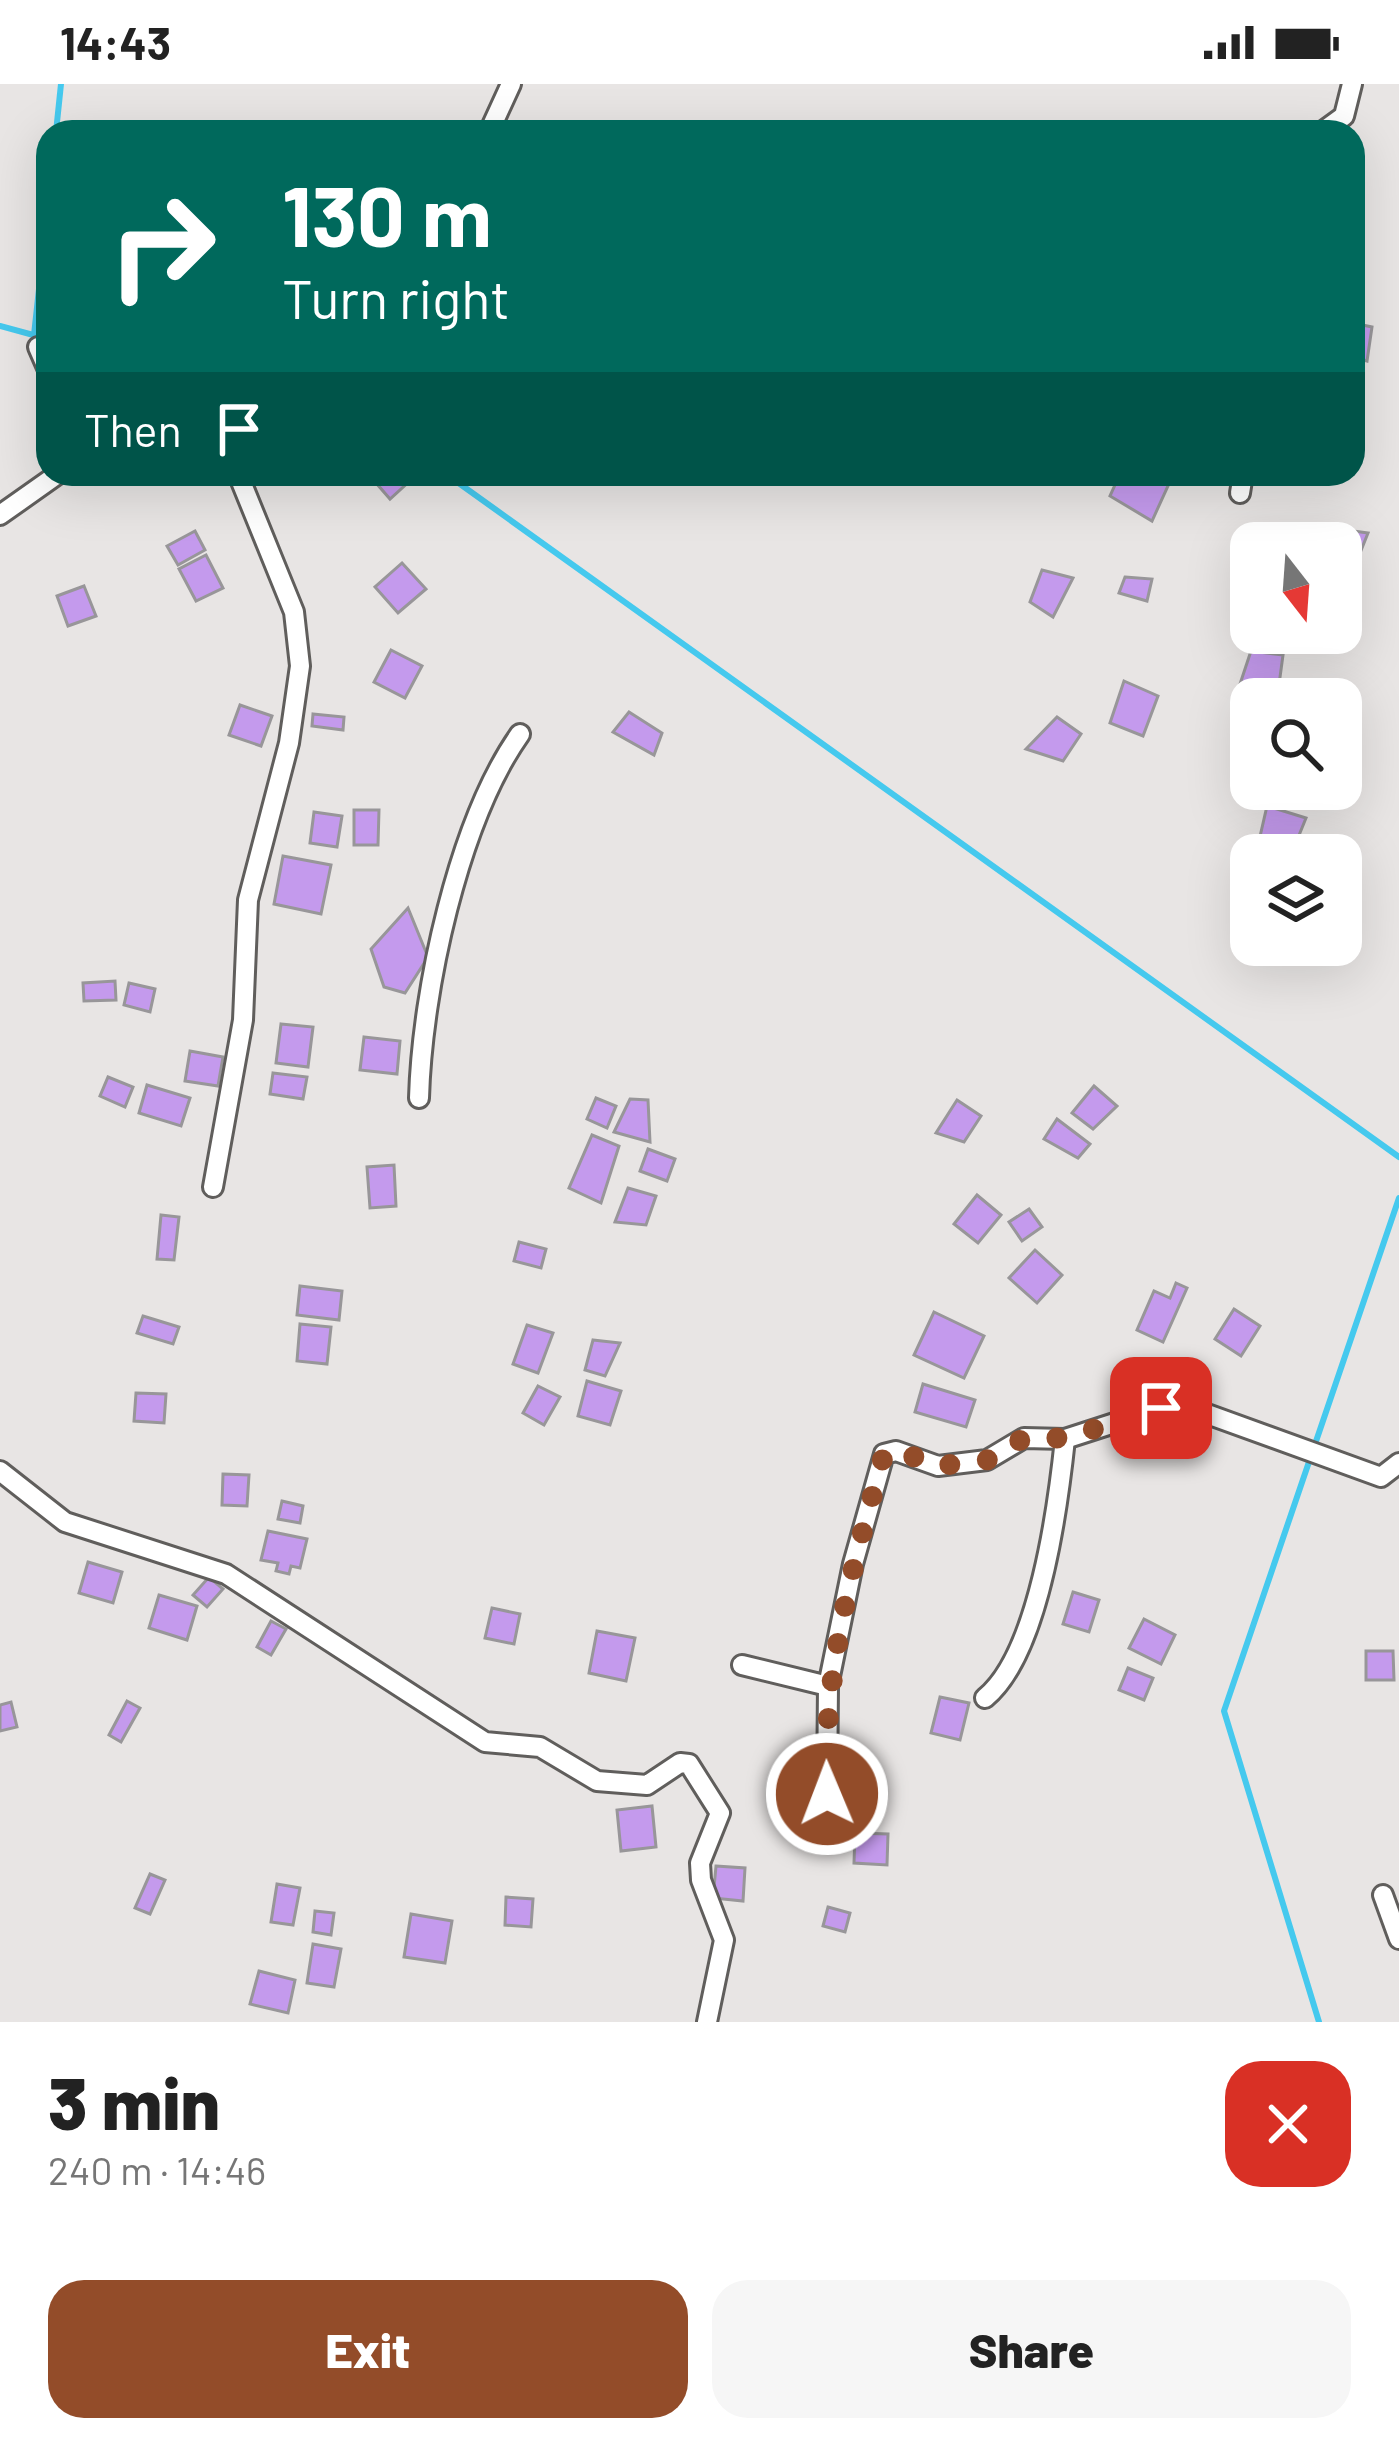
<!DOCTYPE html>
<meta charset="utf-8">
<style>
:root{--surface:#fff;--page:#f6f6f6;--text:#222;--muted:#767676;--accent:#934c29}
body{margin:0;font-family:Barlow,sans-serif;background:var(--page);color:var(--text);height:100vh;display:flex;flex-direction:column;font-size:45px;white-space:nowrap}
*{box-sizing:border-box;margin:0}
p{font-size:39px;color:var(--muted)}
.icon{flex:none;width:66px;height:66px;fill:none;stroke:currentColor;stroke-width:2;stroke-linecap:round;stroke-linejoin:round}
.map{position:relative;height:1938px;overflow:hidden}
.drawer{display:flex;flex-direction:column;background:var(--surface);flex:1}
.drawer>*{flex:none}
.hud{position:absolute;left:36px;top:36px;width:1329px;height:366px;border-radius:36px;box-shadow:0 12px 48px #0002;background:#00695c;color:#fff;overflow:hidden}
.needle{width:78px;rotate:163deg}
.buttons{position:absolute;left:1230px;top:438px;display:grid;gap:24px}
.buttons a{display:grid;place-items:center;width:132px;height:132px;border-radius:24px;background:var(--surface);box-shadow:0 12px 48px #0002;font-size:60px}
.pin{position:absolute;display:grid;place-items:center;width:102px;height:102px;color:#fff;margin:-51px;border-radius:24px;box-shadow:0 6px 18px #0006}
.me{position:absolute;width:132px;margin:-66px;rotate:359deg;stroke-linejoin:round;filter:drop-shadow(0 0 9px #0008)}
.turn{display:flex;align-items:center;gap:42px;height:252px;padding:0 48px;font-size:54px}
.turn .icon{width:156px;height:156px;stroke-width:2.5}
.turn b{display:block;font-size:84px;line-height:102px}
.then{display:flex;align-items:center;height:114px;padding:0 48px;background:#0003;gap:24px;font-size:45px}
.round{display:grid;place-items:center;flex:none;width:126px;height:126px;border-radius:36px;background:var(--page)}
.head{display:flex;align-items:center;justify-content:space-between;height:204px;padding:0 48px}
h1{font-size:72px;font-weight:800;line-height:90px}
.action{display:flex;gap:24px;margin-top:auto;padding:24px 48px}
.action a{flex:1;height:138px;border-radius:36px;background:var(--accent);color:#fff;font-size:48px;font-weight:800;line-height:138px;text-align:center}
.action a+a{background:var(--page);color:var(--text)}
.status{display:flex;justify-content:space-between;align-items:center;height:84px;padding:0 60px;background:var(--surface);direction:ltr}
.status svg{height:33px;fill:currentColor}
.map>svg:first-child{display:block}
.lines{fill:none;stroke-linecap:round;stroke-linejoin:round}
.stream{stroke:#45c9ee;stroke-width:6}
.building{fill:#c49aed;stroke:#989699;stroke-width:3}
.street-casing{stroke:#605e5c;stroke-width:24}
.street{stroke:#fff;stroke-width:18}
.route{stroke:#934c29;stroke-width:21;stroke-dasharray:0 37.8}
</style>
<div class="status"><b>14:43</b><svg viewBox="0 0 49 12"><path d="M0 12V9h3v3zM5 12V6h3v6zM10 12V3h3v9zM15 12V0h3v12zM26 1h20v11H26zM47 4h2v5h-2z"/></svg></div>
<div class="map">
<svg width="1399" height="1938" viewBox="0 0 1399 1938">
<rect width="100%" height="100%" fill="#e8e5e4"/>
<g class="lines">
<!-- stream -->
<g class="stream">
<path d="M56,48L61,0"/>
<path d="M0,242L48,255"/>
<path d="M34,251L48,122"/>
<path d="M446,390L1399,1073"/>
<path d="M1319,1938L1224,1627L1399,1114"/>
</g>
</g>
<!-- building -->
<g class="building">
<path d="M1353,239L1372,243L1367,277L1353,273Z"/>
<path d="M407,390L412,395L390,415L370,392Z"/>
<path d="M1120,390L1172,393L1152,437L1110,412Z"/>
<path d="M1346,446L1368,449L1360,469L1341,461Z"/>
<path d="M195,447L205,466L178,481L167,462Z"/>
<path d="M206,471L223,504L196,517L179,485Z"/>
<path d="M402,479L426,505L398,529L375,503Z"/>
<path d="M1042,486L1073,494L1053,533L1030,518Z"/>
<path d="M1125,493L1152,495L1147,517L1119,509Z"/>
<path d="M84,502L96,532L68,542L57,512Z"/>
<path d="M391,566L422,582L405,614L374,598Z"/>
<path d="M1251,567L1283,571L1278,608L1239,603Z"/>
<path d="M1124,597L1158,612L1143,652L1110,639Z"/>
<path d="M240,621L272,632L261,662L229,651Z"/>
<path d="M629,628L662,649L654,671L613,648Z"/>
<path d="M313,630L344,633L343,646L312,642Z"/>
<path d="M1057,633L1081,650L1063,677L1026,665Z"/>
<path d="M1267,722L1306,734L1291,771L1256,770Z"/>
<path d="M354,726H379L378,761H354Z"/>
<path d="M314,728L342,732L337,763L310,759Z"/>
<path d="M283,772L331,781L321,830L274,820Z"/>
<path d="M408,824L428,873L405,909L384,903L371,865Z"/>
<path d="M115,897L116,916L84,917L83,899Z"/>
<path d="M129,899L155,905L150,928L124,921Z"/>
<path d="M281,940L313,943L308,983L276,979Z"/>
<path d="M364,953L400,957L397,990L360,986Z"/>
<path d="M190,967L223,973L218,1002L185,997Z"/>
<path d="M273,989L307,993L303,1015L270,1010Z"/>
<path d="M108,993L133,1003L125,1023L100,1012Z"/>
<path d="M147,1001L190,1014L181,1042L139,1029Z"/>
<path d="M1094,1002L1117,1022L1093,1045L1072,1029Z"/>
<path d="M596,1014L616,1022L607,1044L587,1035Z"/>
<path d="M630,1015L648,1016L650,1058L614,1048Z"/>
<path d="M957,1016L981,1032L964,1058L936,1049Z"/>
<path d="M1057,1035L1090,1060L1078,1074L1044,1055Z"/>
<path d="M592,1051L619,1062L601,1119L569,1104Z"/>
<path d="M648,1065L675,1075L667,1097L640,1087Z"/>
<path d="M394,1081L396,1122L370,1124L367,1083Z"/>
<path d="M628,1104L656,1112L646,1141L615,1138Z"/>
<path d="M977,1111L1001,1131L978,1159L954,1140Z"/>
<path d="M1029,1125L1042,1143L1022,1157L1009,1138Z"/>
<path d="M161,1131L179,1133L174,1176L157,1175Z"/>
<path d="M519,1158L546,1165L541,1184L514,1177Z"/>
<path d="M1035,1166L1062,1191L1037,1219L1009,1194Z"/>
<path d="M1176,1199L1187,1204L1163,1258L1137,1246L1154,1207L1170,1214Z"/>
<path d="M300,1202L342,1207L339,1236L297,1231Z"/>
<path d="M1234,1225L1260,1242L1241,1272L1215,1255Z"/>
<path d="M934,1228L984,1252L964,1294L914,1271Z"/>
<path d="M143,1232L179,1243L173,1260L137,1249Z"/>
<path d="M300,1240L331,1243L327,1280L297,1277Z"/>
<path d="M527,1241L553,1249L538,1289L513,1280Z"/>
<path d="M593,1256L620,1259L605,1292L585,1286Z"/>
<path d="M587,1297L621,1307L610,1341L578,1332Z"/>
<path d="M923,1300L975,1316L966,1343L915,1328Z"/>
<path d="M538,1302L560,1313L544,1341L523,1329Z"/>
<path d="M136,1309L166,1310L164,1339L134,1337Z"/>
<path d="M223,1390L249,1391L247,1422L222,1421Z"/>
<path d="M282,1417L303,1422L300,1439L278,1435Z"/>
<path d="M268,1447L307,1455L300,1484L291,1482L289,1490L276,1487L278,1479L261,1476Z"/>
<path d="M88,1478L122,1488L113,1519L79,1509Z"/>
<path d="M209,1493L223,1505L207,1523L193,1511Z"/>
<path d="M1073,1508L1099,1516L1089,1548L1063,1540Z"/>
<path d="M159,1511L197,1522L187,1556L149,1544Z"/>
<path d="M492,1524L520,1530L514,1560L485,1554Z"/>
<path d="M1144,1535L1175,1551L1161,1580L1129,1564Z"/>
<path d="M271,1537L286,1545L271,1571L257,1563Z"/>
<path d="M597,1547L635,1554L626,1597L589,1589Z"/>
<path d="M1366,1567H1393L1394,1596H1366Z"/>
<path d="M1128,1584L1153,1594L1144,1616L1119,1606Z"/>
<path d="M940,1613L969,1619L960,1656L931,1649Z"/>
<path d="M127,1617L140,1624L121,1658L109,1651Z"/>
<path d="M11,1618L17,1643L0,1647V1621Z"/>
<path d="M652,1722L656,1763L621,1767L617,1726Z"/>
<path d="M855,1749L888,1750L887,1781L854,1779Z"/>
<path d="M716,1782L745,1784L743,1817L713,1814Z"/>
<path d="M150,1790L165,1796L150,1830L135,1824Z"/>
<path d="M277,1800L300,1804L293,1841L271,1838Z"/>
<path d="M506,1813L533,1815L531,1843L505,1841Z"/>
<path d="M828,1823L850,1829L845,1848L823,1842Z"/>
<path d="M315,1827L334,1829L331,1851L313,1848Z"/>
<path d="M411,1830L452,1837L445,1879L404,1873Z"/>
<path d="M313,1860L341,1865L334,1903L307,1899Z"/>
<path d="M259,1887L295,1896L288,1929L250,1920Z"/>
</g>
<g class="lines">
<defs>
<g id="street">
<path d="M489,48L511,0"/>
<path d="M1322,48L1344,32L1352,0"/>
<path d="M38,263L48,286"/>
<path d="M1240,409L1243,390"/>
<path d="M0,431L58,390"/>
<path d="M419,1014C422,907 458,738 520,650"/>
<path d="M213,1103L243,936L248,816L289,659L300,582L294,528L238,390"/>
<path d="M0,1387L65,1438L226,1490L485,1658L540,1663L597,1697L647,1701L680,1679L689,1680L720,1729L700,1779L701,1796L724,1856L707,1938"/>
<path d="M742,1581L828,1602L853,1480L884,1370L896,1367L938,1382L987,1376L1024,1354L1065,1355L1161,1324L1196,1326L1381,1393L1399,1379"/>
<path d="M828,1602L827,1710L839,1746"/>
<path d="M985,1614C1039,1570 1058,1422 1065,1355"/>
<path d="M1383,1811L1399,1855"/>
</g>
</defs>
<!-- street casing -->
<use href="#street" class="street-casing"/>
<!-- street -->
<use href="#street" class="street"/>
</g>
<g class="lines">
<!-- route -->
<path class="route" d="M827,1710C822,1593 852,1483 884,1370L896,1366L938,1382L987,1376L1024,1354H1065L1161,1324"/>
</g>
</svg>
<div class="buttons">
<a><svg class="needle" viewBox="-14 -14 28 28"><path d="M0-13l5 13h-10z" fill="#e53935"/><path d="M0 13l5-13h-10z" fill="#767676"/></svg></a>
<a><svg class="icon" aria-label="search" viewBox="0 0 24 24"><circle cx="10" cy="10" r="6"/><path d="M15 15l6 6"/></svg></a>
<a><svg class="icon" aria-label="layers" viewBox="0 0 24 24"><path d="M12 4l9 5-9 5-9-5zM3 14l9 5 9-5"/></svg></a>
</div>
<div class="pin" style="left:1161px;top:1324px;background:#d93025"><svg class="icon" aria-label="arrive" viewBox="0 0 24 24"><path d="M6 21V4h12l-3 4 3 4H6"/></svg></div>
<svg class="me" style="left:827px;top:1710px" viewBox="-20 -20 40 40"><circle r="17" fill="#934c29" stroke="#fff" stroke-width="3"/><path d="M0-11L8 9 0 5-8 9z" fill="#fff"/></svg>
<div class="hud">
<div class="turn"><svg class="icon" aria-label="right" viewBox="0 0 24 24"><path d="M7 20v-9h11M14 6l5 5-5 5"/></svg><div><b>130 m</b>Turn right</div></div>
<div class="then">Then<svg class="icon" aria-label="arrive" viewBox="0 0 24 24"><path d="M6 21V4h12l-3 4 3 4H6"/></svg></div>
</div>
</div>
<section class="drawer">
<div class="head"><div><h1>3 min</h1><p>240 m · 14:46</p></div><a class="round" style="background:#d93025;color:#fff"><svg class="icon" aria-label="close" viewBox="0 0 24 24"><path d="M6 6l12 12M18 6L6 18"/></svg></a></div>
<div class="action"><a>Exit</a><a>Share</a></div>
</section>
